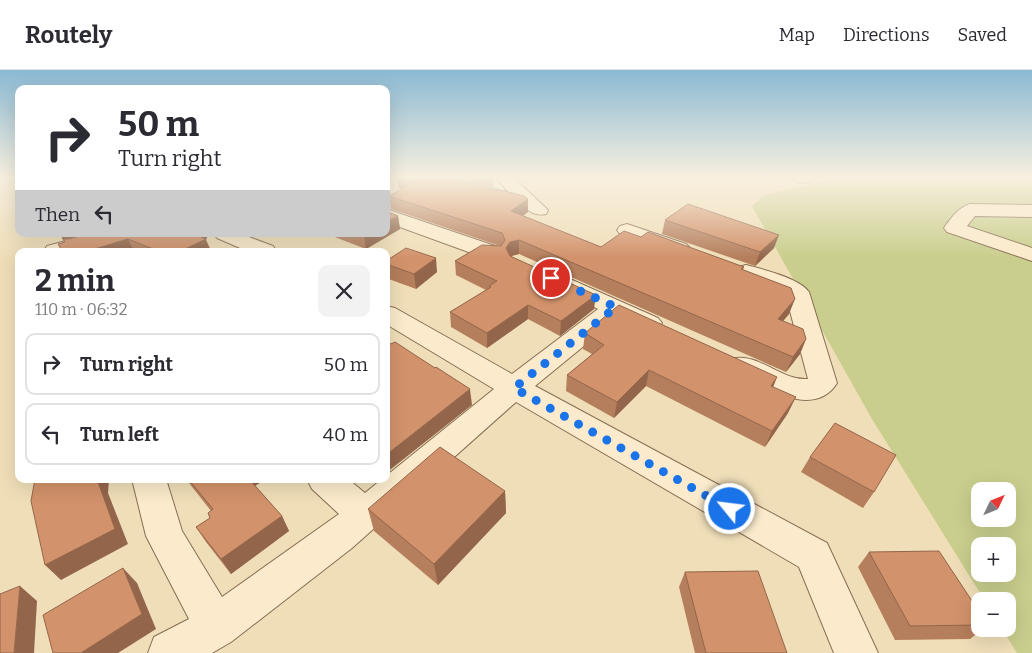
<!DOCTYPE html>
<meta charset="utf-8">
<style>
:root{--surface:#fff;--page:#f2f2f3;--text:#2b2b33;--muted:#7c7c81;--line:#e1e1e2}
body{margin:0;font-family:Bitter,serif;background:var(--page);color:var(--text);height:100vh;display:flex;flex-direction:column;font-size:19px;white-space:nowrap}
*{box-sizing:border-box;margin:0}
p{font-size:16px;color:var(--muted)}
.icon{flex:none;width:28px;height:28px;fill:none;stroke:currentColor;stroke-width:2;stroke-linecap:round;stroke-linejoin:round}
.map{position:relative;flex:1;overflow:hidden}
.side{position:absolute;left:15px;top:178px;width:375px;height:235px;display:flex;flex-direction:column;background:var(--surface);border-radius:10px;box-shadow:0 5px 20px #0002}
.side>*{flex:none}
.top-card{position:absolute;left:15px;top:15px;width:375px;height:152px;border-radius:10px;box-shadow:0 5px 20px #0002;background:#fff;color:var(--text);overflow:hidden}
.needle{width:32px;rotate:47deg}
.tools{position:absolute;left:971px;top:412px;display:grid;gap:10px}
.tools a{display:grid;place-items:center;width:45px;height:45px;border-radius:10px;background:var(--surface);box-shadow:0 5px 20px #0002;font-size:25px}
.pin{position:absolute;display:grid;place-items:center;width:42px;height:42px;color:#fff;margin:-21px;border:2px solid #fff;border-radius:50%;box-shadow:0 1px 5px #0007}
.me{position:absolute;width:55px;margin:-28px;rotate:299deg;stroke-linejoin:round;filter:drop-shadow(0 0 4px #0008)}
.turn{display:flex;align-items:center;gap:18px;height:105px;padding:0 20px;font-size:22px}
.turn .icon{width:65px;height:65px;stroke-width:2.5}
.turn b{display:block;font-size:35px;line-height:42px}
.then{display:flex;align-items:center;height:48px;padding:0 20px;background:#0003;gap:10px;font-size:19px}
.round{display:grid;place-items:center;flex:none;width:52px;height:52px;border-radius:10px;background:var(--page)}
.head{display:flex;align-items:center;justify-content:space-between;height:85px;padding:0 20px}
h1{font-size:30px;font-weight:700;line-height:38px}
ul{padding:0;list-style:none}
li{display:flex;align-items:center;gap:15px;height:62px;margin:0 10px 8px;padding:0 10px;border:2px solid var(--line);border-radius:10px}
li div{flex:1}
li b{display:block;font-size:19px}
li em{font-style:normal}
header{display:flex;align-items:center;gap:30px;box-sizing:border-box;height:70px;padding:0 25px;background:var(--surface);border-bottom:1px solid var(--line)}
header strong{font-size:24px}
nav{display:flex;gap:28px;margin-inline-start:auto;font-size:18px}
.map>svg:first-child{display:block}
.green{fill:#c9ce8d;fill-rule:evenodd}
.lines{fill:none;stroke-linecap:round;stroke-linejoin:round}
.minor-casing{stroke:#876d53;stroke-width:2}
.minor{fill:#fbebcc;fill-rule:evenodd}
.wall{fill:#b57e5c}
.shaded-wall{fill:#93664b}
.building{fill:#d2926b;stroke:#93664b}
.route{stroke:#1a73e8;stroke-width:9;stroke-dasharray:0 16.2}
</style>
<header>
<strong>Routely</strong>
<nav><a>Map</a><a>Directions</a><a>Saved</a></nav>
</header>
<div class="map">
<svg width="1032" height="583" viewBox="0 0 1032 583">
<rect width="100%" height="100%" fill="#f0deb8"/>
<!-- green -->
<path class="green" d="M845,107H1032V583H1017L1002,559H1008V531H985L872,349L752,136L765,125ZM980,421H1008V449H980ZM980,476H1008V504H980Z"/>
<g class="lines">
<defs>
<g id="minor">
<path d="M425,107H451L501,121H508L495,107H513L548,140L546,144C533,147 527,139 518,131L500,132L494,131L428,111Z"/>
<path d="M794,107H815L812,111L802,113L796,112Z"/>
<path d="M970,134L1032,135V147L975,146L967,156L1032,178V191L947,162L944,158C950,149 959,137 970,134Z"/>
<path d="M386,139L501,178L504,183L501,188L493,189L485,188L386,152Z"/>
<path d="M627,154L686,174L690,178L686,182L679,184L620,164L617,160L620,156Z"/>
<path d="M92,164H124L121,168L77,181H44L47,176Z"/>
<path d="M214,164H241L273,176L276,181H247L217,168Z"/>
<path d="M746,195C762,199 799,208 809,222L837,313C814,351 759,315 731,301L727,295L731,289C758,281 780,311 808,309L786,226L738,207L735,202L738,197Z"/>
<path d="M561,205L658,248L662,253L658,258L649,261L640,258L618,248L535,316L827,473L878,583H834L799,497L516,332L352,478L231,572L212,583H148L154,567L189,549L146,466L132,409H166L182,461L222,527L339,444L312,419L307,409H348L365,423L382,409H386V406L494,319L386,254V236L395,238L512,304L598,239L553,217L549,212L553,207Z"/>
</g>
</defs>
<!-- minor casing -->
<use href="#minor" class="minor-casing"/>
<!-- minor -->
<use href="#minor" class="minor"/>
</g>
<!-- wall -->
<g class="wall">
<path d="M397,107H447L528,142L523,146L601,177L641,167L744,197L743,200L789,244L783,251L806,269L800,284L786,302L519,184L511,186L594,239L560,266L528,249L487,278L451,257L450,242L486,220L456,205L455,191L500,176L391,139L389,126L402,119L399,118Z"/>
<path d="M457,107H493V117Z"/>
<path d="M398,146L400,159L366,179L327,164H386Z"/>
<path d="M665,150L774,178L755,196L662,164Z"/>
<path d="M60,164H86L67,169H69L87,164H208L206,170L211,181H62L65,172Z"/>
<path d="M386,191L437,202L416,219L386,208Z"/>
<path d="M585,263L773,317L788,343L765,377L646,316L614,348L566,321L567,305L592,284L583,279Z"/>
<path d="M810,387L874,422L863,438L801,402Z"/>
<path d="M186,409H266L255,416L282,446L289,461L231,504L206,472L196,457L210,448L211,441Z"/>
<path d="M369,409H381L374,413Z"/>
<path d="M505,421L506,443L438,515L374,461L368,439Z"/>
<path d="M869,482L980,543V559H983L970,569L895,570L858,497Z"/>
<path d="M685,502L787,583H695L679,517Z"/>
</g>
<!-- shaded-wall -->
<g class="shaded-wall">
<path d="M528,129V142L511,154V141Z"/>
<path d="M398,146L400,159L366,179L364,165L366,164H386V152Z"/>
<path d="M60,164H86L63,170Z"/>
<path d="M197,164H208L206,170L211,181H181Z"/>
<path d="M779,165L774,178L755,196L760,182Z"/>
<path d="M128,169L134,181H88Z"/>
<path d="M519,170V184L511,186L506,178L510,172Z"/>
<path d="M436,188L437,202L416,219L414,204Z"/>
<path d="M596,225L594,239L560,266L561,251Z"/>
<path d="M795,229L789,244L772,264L778,249Z"/>
<path d="M528,235V249L487,278V263Z"/>
<path d="M806,269L800,284L786,302L793,287Z"/>
<path d="M649,300L646,316L614,348L617,332Z"/>
<path d="M777,307L771,323V316Z"/>
<path d="M470,319L472,335L386,403V385Z"/>
<path d="M796,327L788,343L765,377L772,361Z"/>
<path d="M97,409H109L108,423L128,474L61,510L45,495Z"/>
<path d="M247,409H266L251,418Z"/>
<path d="M373,409H381L374,413Z"/>
<path d="M505,421L506,443L438,515L434,494Z"/>
<path d="M282,446L289,461L231,504L221,489Z"/>
<path d="M123,498L137,513L156,559L118,583H81Z"/>
<path d="M20,516L37,531L34,583H14Z"/>
</g>
<!-- building -->
<g class="building">
<path d="M402,107H447L493,120L505,121L524,126L528,129L511,141L601,177L624,161L641,167L648,162L744,197L741,199L791,218L795,229L778,249L803,259L806,269L793,287L519,170L510,172L506,178L510,186L596,225L561,251L528,235L487,263L450,242L491,217L489,216L497,211L455,191L482,175L501,176L505,170L502,163L389,126L416,111Z"/>
<path d="M688,134L779,165L760,182L665,150Z"/>
<path d="M386,141L398,146L386,152Z"/>
<path d="M87,164H197L196,165L206,169L181,181H158L128,169L88,181H62L58,174L65,172L63,169H69Z"/>
<path d="M406,178L436,188L414,204L386,194V191Z"/>
<path d="M619,235L777,307L771,316L796,327L772,361L649,300L617,332L567,305L604,275L585,263Z"/>
<path d="M386,271L391,274L395,272L435,298L436,297L470,319L386,385Z"/>
<path d="M835,353L896,385L874,422L810,387Z"/>
<path d="M440,377L505,421L434,494L368,439Z"/>
<path d="M35,409H97L115,459L45,495L31,431Z"/>
<path d="M188,409H249L282,446L221,489L196,457L210,448L208,443L213,439Z"/>
<path d="M939,481L980,543V555L910,556L869,482Z"/>
<path d="M123,498L142,544L81,583H53L43,545Z"/>
<path d="M758,501L787,583H706L685,502Z"/>
<path d="M20,516L14,583H0V524Z"/>
</g>
<!-- sky -->
<linearGradient id="sky" x2="0" y2="1"><stop stop-color="#8ab9d4"/><stop offset="0.57" stop-color="#f8f0df"/><stop offset="1" stop-color="#f8f0df" stop-opacity="0"/></linearGradient>
<rect width="1032" height="188" fill="url(#sky)"/>
<g class="lines">
<!-- route -->
<path class="route" d="M551,208L616,237L514,318L730,439"/>
</g>
</svg>
<div class="tools">
<a><svg class="needle" viewBox="-14 -14 28 28"><path d="M0-13l5 13h-10z" fill="#e53935"/><path d="M0 13l5-13h-10z" fill="#7c7c81"/></svg></a>
<a>+</a>
<a>−</a>
</div>
<div class="pin" style="left:551px;top:208px;background:#d93025"><svg class="icon" aria-label="arrive" viewBox="0 0 24 24"><path d="M6 21V4h12l-3 4 3 4H6"/></svg></div>
<svg class="me" style="left:730px;top:439px" viewBox="-20 -20 40 40"><circle r="17" fill="#1a73e8" stroke="#fff" stroke-width="3"/><path d="M0-11L8 9 0 5-8 9z" fill="#fff"/></svg>
<div class="top-card">
<div class="turn"><svg class="icon" aria-label="right" viewBox="0 0 24 24"><path d="M7 20v-9h11M14 6l5 5-5 5"/></svg><div><b>50 m</b>Turn right</div></div>
<div class="then">Then<svg class="icon" aria-label="left" viewBox="0 0 24 24"><path d="M17 20v-9H6M10 6l-5 5 5 5"/></svg></div>
</div>
<section class="side">
<div class="head"><div><h1>2 min</h1><p>110 m · 06:32</p></div><a class="round"><svg class="icon" aria-label="close" viewBox="0 0 24 24"><path d="M6 6l12 12M18 6L6 18"/></svg></a></div>
<ul>
<li><svg class="icon" aria-label="right" viewBox="0 0 24 24"><path d="M7 20v-9h11M14 6l5 5-5 5"/></svg><div><b>Turn right</b></div><em>50 m</em></li>
<li><svg class="icon" aria-label="left" viewBox="0 0 24 24"><path d="M17 20v-9H6M10 6l-5 5 5 5"/></svg><div><b>Turn left</b></div><em>40 m</em></li>
</ul>
</section>
</div>
